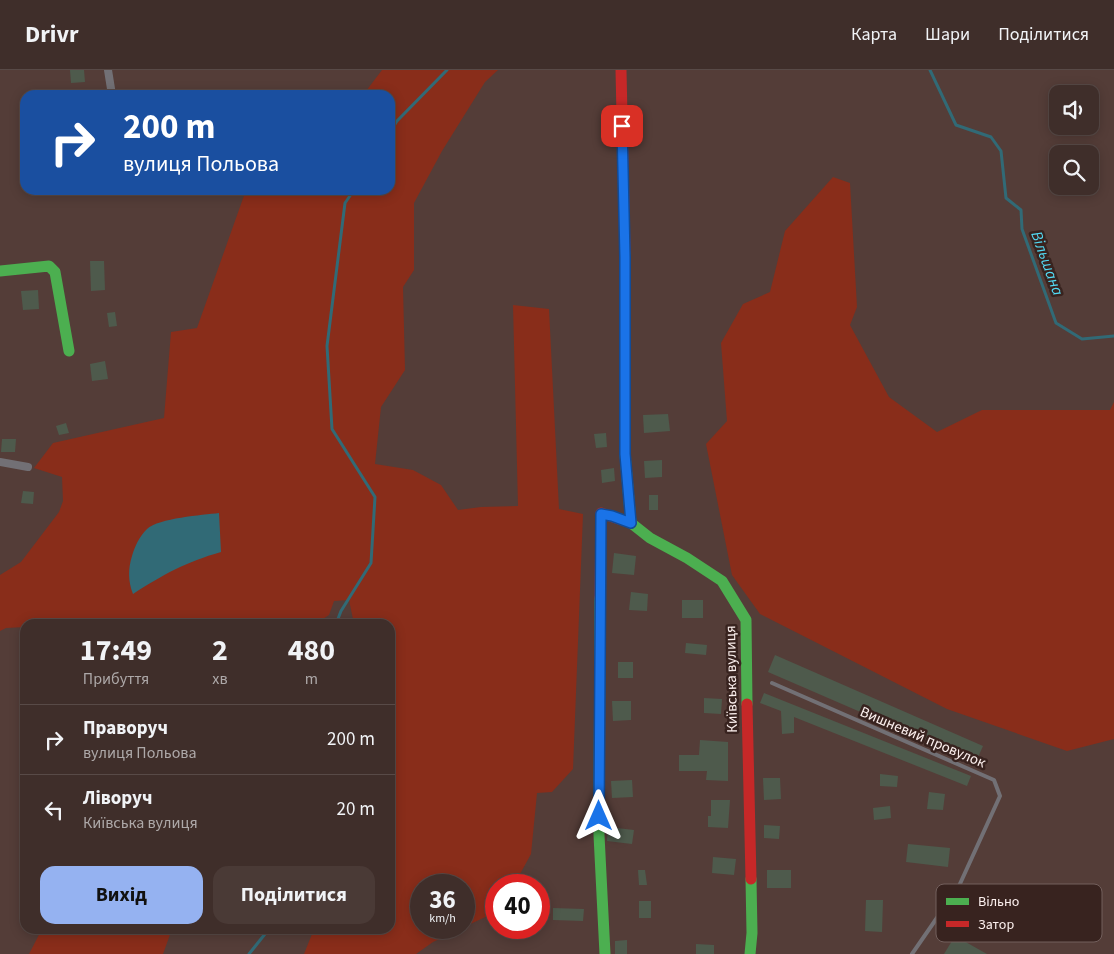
<!DOCTYPE html>
<html lang="uk">
<meta charset="utf-8">
<style>
:root{--surface:#3f2e2a;--page:#4a3a36;--text:#f1f3f6;--muted:#ada8a8;--line:#584a47;--accent:#95b2f1}
body{margin:0;font-family:"Source Sans 3",sans-serif;background:var(--page);color:var(--text);height:100vh;display:flex;flex-direction:column;font-size:19px;white-space:nowrap}
*{box-sizing:border-box;margin:0}
p{font-size:16px;color:var(--muted)}
.icon{flex:none;width:28px;height:28px;fill:none;stroke:currentColor;stroke-width:2;stroke-linecap:round;stroke-linejoin:round}
.map{position:relative;flex:1;overflow:hidden}
.drawer{position:absolute;left:20px;top:549px;width:375px;height:315px;display:flex;flex-direction:column;background:var(--surface);border-radius:15px;box-shadow:0 2px 12px #0003,0 0 0 1px var(--line)}
.drawer>*{flex:none}
.banner{position:absolute;left:20px;top:20px;width:375px;height:105px;border-radius:15px;box-shadow:0 2px 12px #0003,0 0 0 1px var(--line);background:#1a4fa0;color:#fff;overflow:hidden}
.tools{position:absolute;left:1049px;top:15px;display:grid;gap:10px}
.tools a{display:grid;place-items:center;width:50px;height:50px;border-radius:10px;background:var(--surface);box-shadow:0 2px 12px #0003,0 0 0 1px var(--line);font-size:25px}
.speed{position:absolute;left:410px;top:804px;display:flex;gap:10px;font-size:25px;font-weight:700;text-align:center}
.speed>*{display:grid;place-content:center;width:65px;height:65px;border-radius:50%;background:var(--surface);box-shadow:0 2px 12px #0003,0 0 0 1px var(--line);line-height:1}
.speed small{font-size:12px;font-weight:400}
.speed .limit{border:8px solid #d22;background:#fff;color:#111}
.pin{position:absolute;display:grid;place-items:center;width:42px;height:42px;color:#fff;margin:-21px;border-radius:10px;box-shadow:0 2px 8px #0006}
.me{position:absolute;width:55px;margin:-28px;rotate:0deg;stroke-linejoin:round;filter:drop-shadow(0 0 4px #0008)}
.turn{display:flex;align-items:center;gap:18px;height:105px;padding:0 20px;font-size:22px}
.turn .icon{width:65px;height:65px;stroke-width:2.5}
.turn b{display:block;font-size:35px;line-height:42px}
.eta{display:flex;justify-content:space-evenly;align-items:center;height:85px;text-align:center}
.eta b{font-size:30px;font-weight:700;line-height:35px}
.button{display:flex;gap:10px;margin-top:auto;padding:10px 20px}
.button a{flex:1;height:58px;border-radius:15px;background:var(--accent);color:#111;font-size:20px;font-weight:700;line-height:58px;text-align:center}
.button a+a{background:var(--page);color:var(--text)}
ul{padding:0;list-style:none}
li{display:flex;align-items:center;gap:15px;height:70px;padding:0 20px;border-top:1px solid var(--line)}
li div{flex:1}
li b{display:block;font-size:19px}
li em{font-style:normal}
header{display:flex;align-items:center;gap:30px;box-sizing:border-box;height:70px;padding:0 25px;background:var(--surface);border-bottom:1px solid var(--line)}
header strong{font-size:24px}
nav{display:flex;gap:28px;margin-inline-start:auto;font-size:18px}
.map>svg:first-child{display:block}
.green{fill:#892d1a}
.water{fill:#316a76}
.lines{fill:none;stroke-linecap:round;stroke-linejoin:round}
.stream{stroke:#316a76;stroke-width:3}
.building{fill:#4e5a4c}
.lane{stroke:#727075;stroke-width:4}
.street{stroke:#727075;stroke-width:8}
.fast{stroke:#4caf50;stroke-width:11}
.jam{stroke:#c62828;stroke-width:11}
.route-casing{stroke:#114b97;stroke-width:12}
.route{stroke:#1a73e8;stroke-width:9}
.labels{text-anchor:middle;stroke-width:5;stroke-linejoin:round;paint-order:stroke}
.street-label{font-size:15px;fill:#fcf0ee;stroke:#38231f}
.water-label{font-size:16px;font-style:italic;fill:#53d9f3;stroke:#38231f}
.key{fill:#38231f;stroke:#73605d;stroke-width:1}
.key-label{font-size:14px;fill:#fcf0ee}
</style>
<header>
<strong>Drivr</strong>
<nav><a>Карта</a><a>Шари</a><a>Поділитися</a></nav>
</header>
<div class="map">
<svg width="1114" height="884" viewBox="0 0 1114 884">
<rect width="100%" height="100%" fill="#543d38"/>
<!-- green -->
<g class="green">
<path d="M382,0H498L485,12L442,81L414,133V200L403,217L405,300L381,337L375,394L413,400L441,415L458,440L481,437L518,436L513,235L549,239L559,439L583,444L573,699L552,722L537,723L531,784L514,815H496V842L464,857V815H421V858H463L433,872L416,884H304L314,859H390V554H354L349,530L334,531L329,545L315,554H25V557L6,558L0,561V505L21,492L59,442L63,431L62,407L34,398L53,373L164,348L171,262L197,258L246,120H390V25H363Z"/>
<path d="M833,107L850,113L857,237L850,255L889,327L937,362L982,340H1110L1114,332V669L1067,681L947,639L760,544L732,505L706,374L727,351L721,273L743,234L770,222L785,161Z"/>
<path d="M42,859H172L163,884H29Z"/>
</g>
<!-- water -->
<path class="water" d="M219,443L221,482C186,492 164,504 133,524C128,511 128,499 132,486C135,476 139,467 147,459C159,448 202,445 219,443Z"/>
<g class="lines">
<!-- stream -->
<g class="stream">
<path d="M930,0L956,55L991,67L1001,81L1006,128L1021,140L1022,159L1056,253L1082,269L1114,266"/>
<path d="M390,62L397,51L447,0"/>
<path d="M336,554L341,541L371,493L375,427L332,359L327,276L345,133L354,120"/>
<path d="M249,884L269,859"/>
</g>
</g>
<!-- building -->
<g class="building">
<path d="M70,0H84L85,12L71,13Z"/>
<path d="M90,191H104L105,220L91,221Z"/>
<path d="M38,220L39,239L23,240L21,221Z"/>
<path d="M115,242L117,256L109,257L107,243Z"/>
<path d="M105,291L108,309L92,311L90,294Z"/>
<path d="M668,344L670,361L644,363L643,345Z"/>
<path d="M66,353L69,363L59,365L56,356Z"/>
<path d="M606,363L607,377L596,378L594,364Z"/>
<path d="M2,369H16L15,382H1Z"/>
<path d="M662,390V407L645,408L644,391Z"/>
<path d="M614,398L615,411L602,413L601,400Z"/>
<path d="M23,421L34,422L33,434L21,433Z"/>
<rect x="649" y="425" width="9" height="15"/>
<path d="M614,483L636,486L634,505L612,503Z"/>
<path d="M631,522L648,524L647,541L629,540Z"/>
<rect x="682" y="530" width="21" height="18"/>
<path d="M686,573L707,575L706,585L685,583Z"/>
<path d="M775,585L983,676L976,692L768,602Z"/>
<rect x="618" y="592" width="15" height="16"/>
<path d="M764,623L971,706L967,716L794,647V663L782,664L781,641L760,633Z"/>
<path d="M704,628L722,629L721,644L704,643Z"/>
<path d="M612,631H631V650L613,651Z"/>
<path d="M700,670L728,672V711L706,710L707,701H679V685H699Z"/>
<path d="M880,704L898,706L897,717L880,716Z"/>
<path d="M763,708H780L781,729L764,730Z"/>
<path d="M632,710L633,727L612,728L611,711Z"/>
<path d="M929,722L945,724L943,740L927,739Z"/>
<path d="M711,730H730L728,758L708,757V746H711Z"/>
<path d="M890,736L891,748L874,750L873,738Z"/>
<path d="M764,755L780,756L779,769L764,768Z"/>
<path d="M608,757L634,760L632,774L607,771Z"/>
<path d="M908,774L950,778L948,797L906,792Z"/>
<path d="M713,787L736,789L734,805L712,803Z"/>
<path d="M638,800H645L647,815H639Z"/>
<rect x="767" y="800" width="24" height="18"/>
<path d="M866,830H883L882,862L865,861Z"/>
<rect x="639" y="831" width="12" height="17"/>
<path d="M553,838L584,839L583,851L553,850Z"/>
<path d="M955,866L987,884H944Z"/>
<path d="M627,870V884H615V871Z"/>
<path d="M696,874L714,875V884H696Z"/>
</g>
<g class="lines">
<!-- lane -->
<path class="lane" d="M772,613L994,710L1000,726L959,816L912,884"/>
<!-- street -->
<g class="street">
<path d="M108,0L112,25"/>
<path d="M0,392L28,397"/>
</g>
<!-- fast -->
<g class="fast">
<path d="M625,183V384L631,453L650,468L687,488L722,511L746,550L747,634"/>
<path d="M0,201L49,196L55,202L69,281"/>
<path d="M600,528L599,765L605,884"/>
<path d="M750,884L752,863L751,809"/>
</g>
<!-- jam -->
<g class="jam">
<path d="M621,0L625,183"/>
<path d="M600,528L601,443L631,453"/>
<path d="M747,634L751,809"/>
</g>
</g>
<g class="lines">
<defs>
<path id="route" d="M599,746L601,444L612,446L631,453L625,384V187L622,56"/>
</defs>
<!-- route casing -->
<use href="#route" class="route-casing"/>
<!-- route -->
<use href="#route" class="route"/>
</g>
<g class="labels">
<!-- street labels -->
<g class="street-label">
<text transform="translate(731 609) rotate(-91)" y="5">Київська вулиця</text>
<text transform="translate(923 667) rotate(23)" y="5">Вишневий провулок</text>
</g>
<!-- water labels -->
<g class="water-label">
<text transform="translate(1048 193) rotate(70)" y="6">Вільшана</text>
</g>
</g>
<!-- legend -->
<rect x="936" y="814" width="166" height="58" rx="8" class="key"/>
<rect x="946" y="828" width="23" height="7" fill="#4caf50"/>
<rect x="946" y="851" width="23" height="6" fill="#c62828"/>
<g class="key-label">
<text x="978" y="836">Вільно</text>
<text x="978" y="859">Затор</text>
</g>
</svg>
<div class="tools">
<a><svg class="icon" aria-label="sound" viewBox="0 0 24 24"><path d="M4 9h4l5-4v14l-5-4H4zM17 9q2 3 0 6"/></svg></a>
<a><svg class="icon" aria-label="search" viewBox="0 0 24 24"><circle cx="10" cy="10" r="6"/><path d="M15 15l6 6"/></svg></a>
</div>
<div class="speed"><div>36<small>km/h</small></div><div class="limit">40</div></div>
<div class="pin" style="left:622px;top:56px;background:#d93025"><svg class="icon" aria-label="arrive" viewBox="0 0 24 24"><path d="M6 21V4h12l-3 4 3 4H6"/></svg></div>
<svg class="me" style="left:599px;top:746px" viewBox="-20 -20 40 40"><path d="M0-17L14 15 0 8-14 15z" fill="#1a73e8" stroke="#fff" stroke-width="4"/></svg>
<div class="banner">
<div class="turn"><svg class="icon" aria-label="right" viewBox="0 0 24 24"><path d="M7 20v-9h11M14 6l5 5-5 5"/></svg><div><b>200 m</b>вулиця Польова</div></div>
</div>
<section class="drawer">
<div class="eta">
<div><b>17:49</b><p>Прибуття</p></div>
<div><b>2</b><p>хв</p></div>
<div><b>480</b><p>m</p></div>
</div>
<ul>
<li><svg class="icon" aria-label="right" viewBox="0 0 24 24"><path d="M7 20v-9h11M14 6l5 5-5 5"/></svg><div><b>Праворуч</b><p>вулиця Польова</p></div><em>200 m</em></li>
<li><svg class="icon" aria-label="left" viewBox="0 0 24 24"><path d="M17 20v-9H6M10 6l-5 5 5 5"/></svg><div><b>Ліворуч</b><p>Київська вулиця</p></div><em>20 m</em></li>
</ul>
<div class="button"><a>Вихід</a><a>Поділитися</a></div>
</section>
</div>
